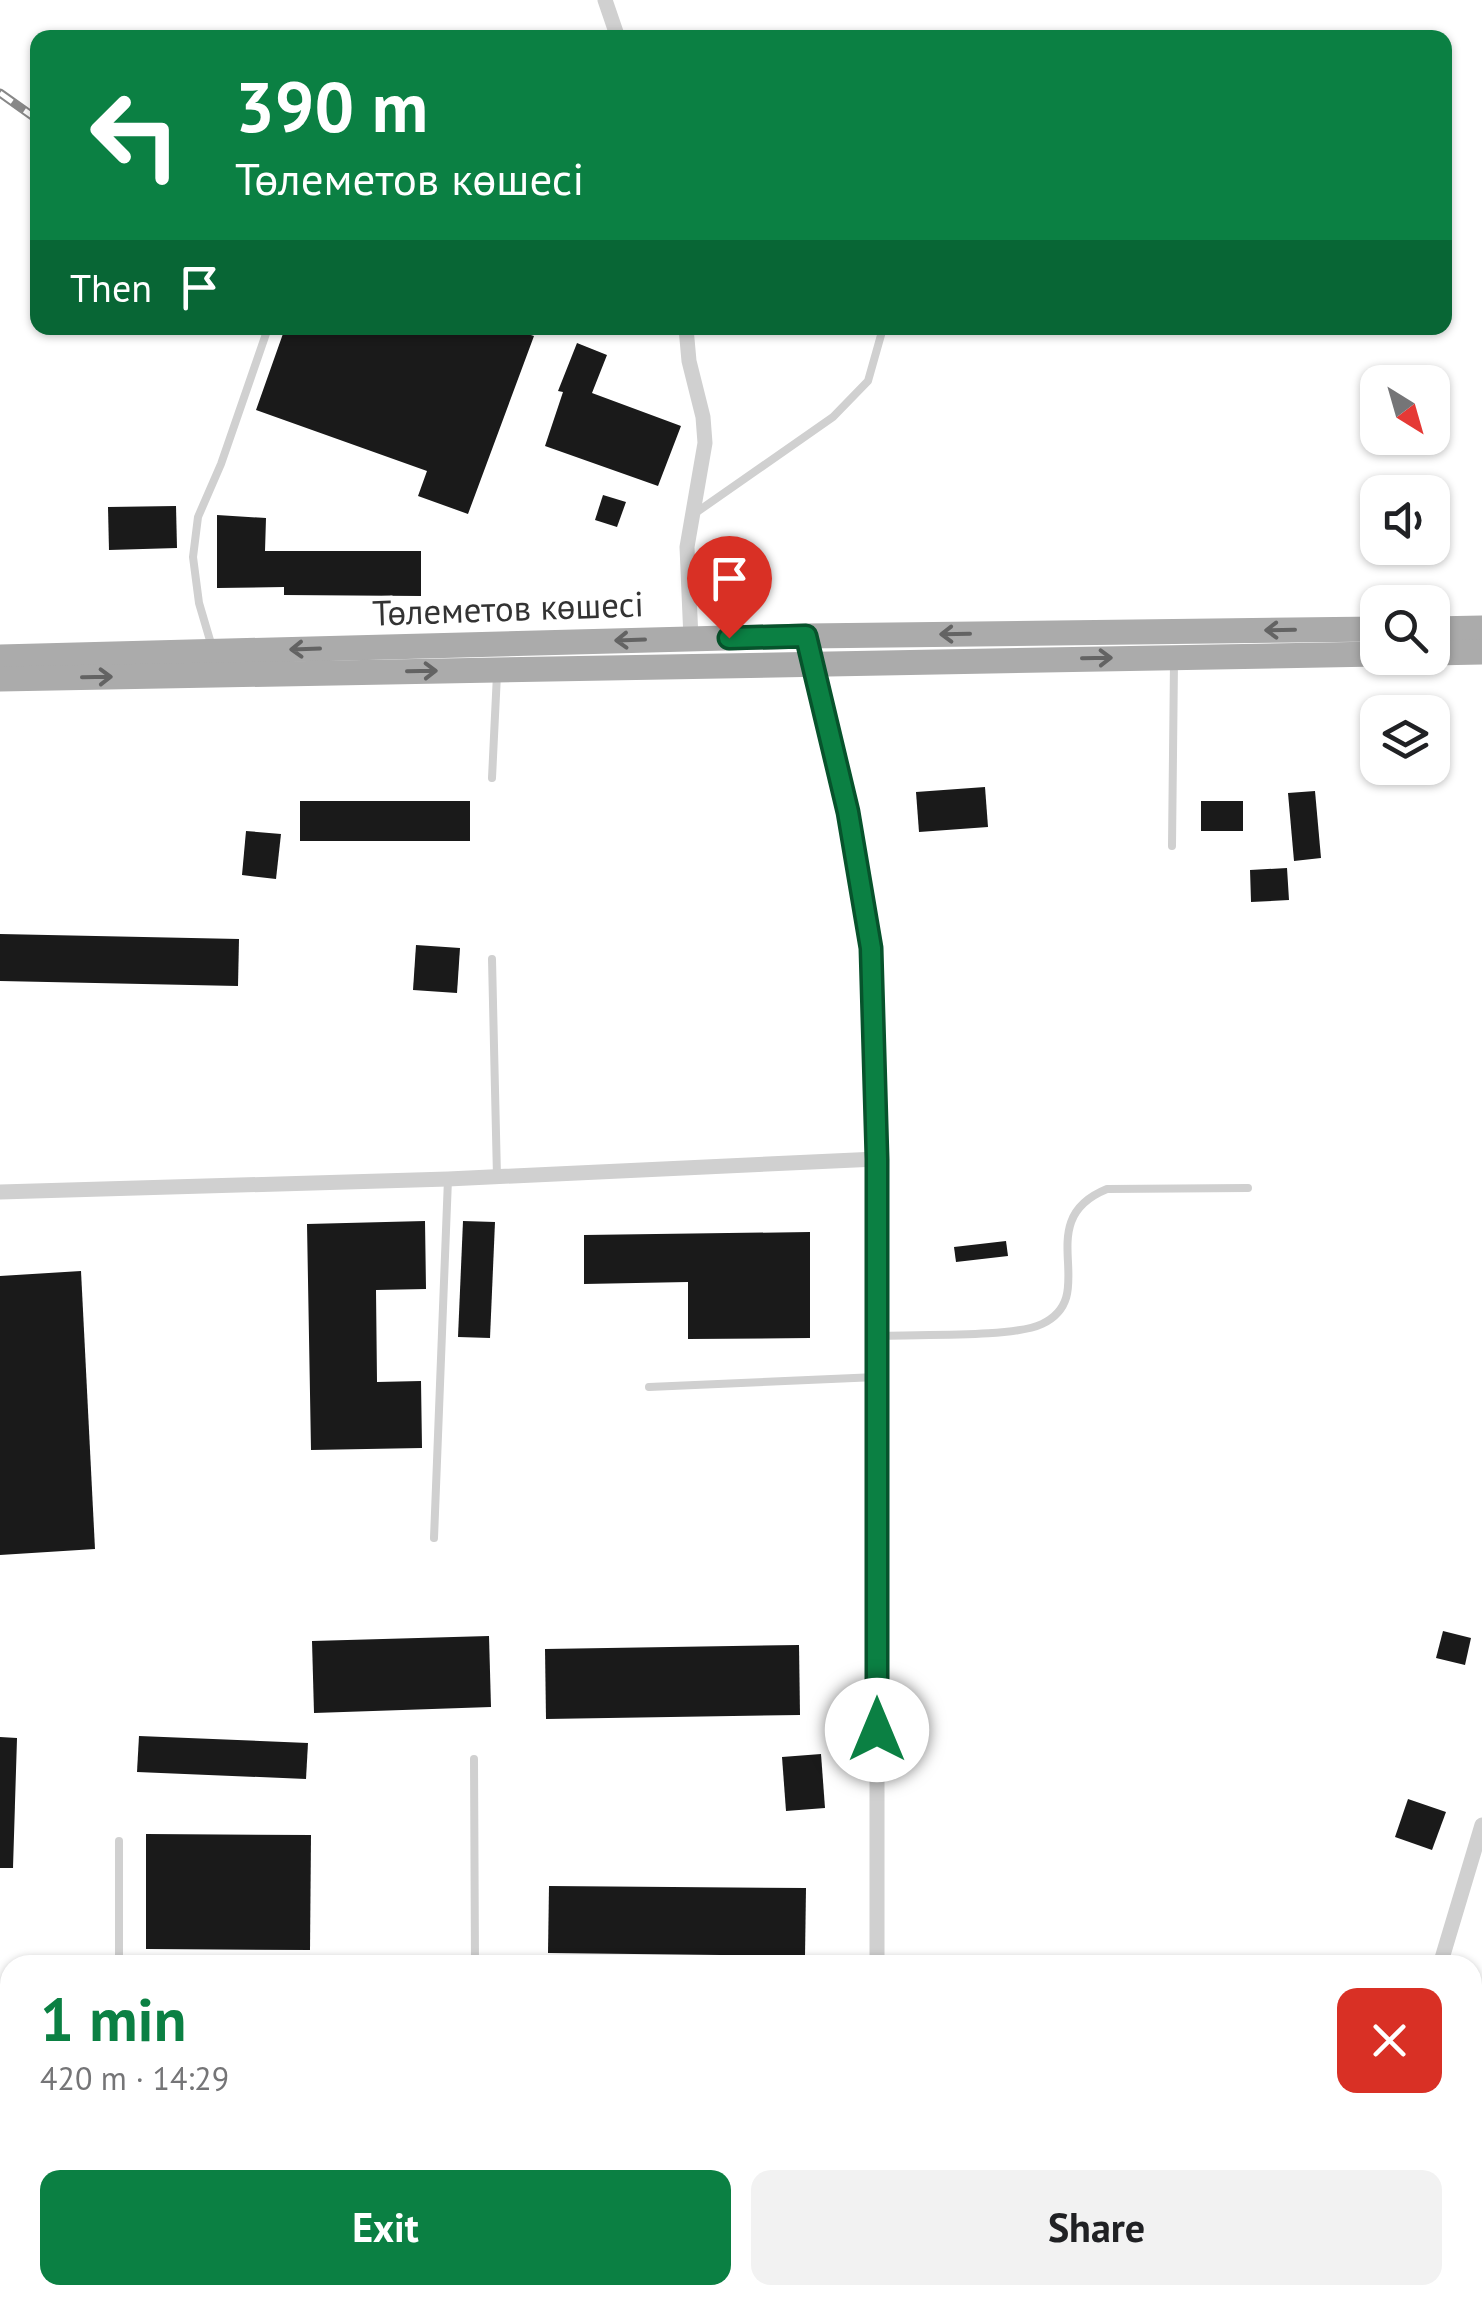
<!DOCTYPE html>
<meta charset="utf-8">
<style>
:root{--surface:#fff;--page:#f2f2f2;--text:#202124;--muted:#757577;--accent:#0b8043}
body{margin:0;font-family:"PT Sans",sans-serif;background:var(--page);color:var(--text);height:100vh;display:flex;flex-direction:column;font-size:38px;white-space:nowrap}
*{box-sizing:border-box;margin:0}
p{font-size:32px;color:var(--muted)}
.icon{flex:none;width:55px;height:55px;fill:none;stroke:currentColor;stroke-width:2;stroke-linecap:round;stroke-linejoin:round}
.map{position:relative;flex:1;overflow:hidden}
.panel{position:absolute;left:0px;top:1955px;width:1482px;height:350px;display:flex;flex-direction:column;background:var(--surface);border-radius:30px 30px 0 0;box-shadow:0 2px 8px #0004}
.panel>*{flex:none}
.top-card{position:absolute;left:30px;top:30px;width:1422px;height:305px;border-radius:20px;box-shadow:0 2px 8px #0004;background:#0b8043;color:#fff;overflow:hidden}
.needle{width:65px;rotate:143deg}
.controls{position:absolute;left:1360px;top:365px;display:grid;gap:20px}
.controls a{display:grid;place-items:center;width:90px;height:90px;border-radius:20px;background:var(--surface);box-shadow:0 2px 8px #0004;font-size:50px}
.pin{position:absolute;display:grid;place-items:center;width:85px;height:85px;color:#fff;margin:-102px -42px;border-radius:50% 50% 50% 0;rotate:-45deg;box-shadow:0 0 10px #0007}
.pin .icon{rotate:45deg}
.me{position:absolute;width:110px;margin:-55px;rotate:0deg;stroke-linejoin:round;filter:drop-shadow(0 0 8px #0008)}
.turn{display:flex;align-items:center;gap:35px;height:210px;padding:0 40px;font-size:45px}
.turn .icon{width:130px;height:130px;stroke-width:2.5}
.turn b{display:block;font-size:70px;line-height:85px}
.then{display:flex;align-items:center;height:95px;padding:0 40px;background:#0003;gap:20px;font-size:38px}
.round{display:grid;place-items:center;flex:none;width:105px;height:105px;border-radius:20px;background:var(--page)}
.overview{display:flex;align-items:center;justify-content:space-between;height:170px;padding:0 40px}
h1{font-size:60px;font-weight:800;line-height:75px;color:var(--accent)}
.button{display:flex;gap:20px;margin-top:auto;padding:20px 40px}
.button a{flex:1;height:115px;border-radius:20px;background:var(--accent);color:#fff;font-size:40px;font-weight:800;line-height:115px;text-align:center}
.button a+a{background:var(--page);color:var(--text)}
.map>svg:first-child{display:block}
.building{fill:#1a1a1a}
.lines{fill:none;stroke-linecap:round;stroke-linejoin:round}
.service{stroke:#d0d0d0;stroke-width:8}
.minor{stroke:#d0d0d0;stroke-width:15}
.primary{stroke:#ababab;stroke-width:25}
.rail-casing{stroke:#888;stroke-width:9}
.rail{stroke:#fff;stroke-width:5;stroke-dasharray:15;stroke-linecap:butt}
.oneway{stroke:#636363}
.route-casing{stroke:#07532c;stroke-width:25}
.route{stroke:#0b8043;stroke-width:18}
.labels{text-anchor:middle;stroke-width:10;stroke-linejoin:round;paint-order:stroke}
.street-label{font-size:35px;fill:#333;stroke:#fff}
</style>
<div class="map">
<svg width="1482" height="2305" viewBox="0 0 1482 2305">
<rect width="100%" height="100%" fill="#fff"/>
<!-- building -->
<g class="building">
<path d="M285,328H509L534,336L468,514L418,496L427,471L256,410Z"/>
<path d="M577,343L607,355L592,393L681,426L658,486L545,446L563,392L558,391Z"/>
<path d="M603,495L626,502L617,527L595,520Z"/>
<path d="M176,506L177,548L109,550L108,507Z"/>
<path d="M217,515L266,518L265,551H421V596L284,595V587L217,588Z"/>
<path d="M985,787L988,827L919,832L916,792Z"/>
<path d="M1315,791L1321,858L1294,861L1288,793Z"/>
<rect x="300" y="801" width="170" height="40"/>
<rect x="1201" y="801" width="42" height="30"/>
<path d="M246,831L281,834L276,879L242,875Z"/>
<path d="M1287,868L1289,900L1251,902L1250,870Z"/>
<path d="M0,934L239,939L238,986L0,981Z"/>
<path d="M416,945L460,948L457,993L413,990Z"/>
<path d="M425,1221L426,1289L376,1290L377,1382L421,1381L422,1448L311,1450L307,1224Z"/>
<path d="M463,1221L495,1222L490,1338L458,1337Z"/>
<path d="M810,1232V1338L688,1339V1282L584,1284V1235Z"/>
<path d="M1006,1241L1008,1256L956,1262L954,1247Z"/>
<path d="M81,1271L95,1549L0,1555V1276Z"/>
<path d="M1443,1631L1471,1638L1465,1665L1436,1658Z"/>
<path d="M489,1636L491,1707L314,1713L312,1641Z"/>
<path d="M799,1645L800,1715L546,1719L545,1649Z"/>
<path d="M139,1736L308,1743L306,1779L137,1772Z"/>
<path d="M0,1737L17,1738L13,1868H0Z"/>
<path d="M821,1754L825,1808L786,1811L782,1757Z"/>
<path d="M1408,1799L1446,1812L1432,1850L1395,1837Z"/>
<path d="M146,1834L311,1835L310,1950L146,1949Z"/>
<path d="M549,1886L806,1888L805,1956L548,1953Z"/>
</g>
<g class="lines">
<!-- service -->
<g class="service">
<path d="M694,514L833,417L868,381L883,328"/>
<path d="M212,647L199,603L193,557L198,517L221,464L268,328"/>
<path d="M492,778L497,674"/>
<path d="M1172,846L1174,662"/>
<path d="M492,959L497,1177"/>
<path d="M879,1336C916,1334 1013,1338 1042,1324C1103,1295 1028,1221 1107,1189L1248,1188"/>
<path d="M649,1387L877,1377"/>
<path d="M434,1538L448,1179"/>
<path d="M474,1759L475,1965"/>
<path d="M119,1841V1965"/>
</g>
<!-- minor -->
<g class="minor">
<path d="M605,0L618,38"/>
<path d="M686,328L689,361L703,417L705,443L687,547L691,639"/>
<path d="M806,636L848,812L871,948L877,1159V1965"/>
<path d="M0,1192L448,1179L877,1159"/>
<path d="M1440,1965L1482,1825"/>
<path d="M0,2241H10"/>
<path d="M1337,2305L1340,2295"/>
</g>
<!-- primary -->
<g class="primary">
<path d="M1432,629L1482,628"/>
<path d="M1432,653L1482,652"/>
<path d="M0,657L806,636L1378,629"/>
<path d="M0,679L1378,654"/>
</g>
<defs>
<path id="rail" d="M0,93L38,120"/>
</defs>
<!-- rail casing -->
<use href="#rail" class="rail-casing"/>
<!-- rail -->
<use href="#rail" class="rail"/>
</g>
<!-- one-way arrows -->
<defs><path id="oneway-shaft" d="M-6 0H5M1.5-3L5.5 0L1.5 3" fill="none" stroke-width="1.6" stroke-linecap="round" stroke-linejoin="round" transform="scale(2.5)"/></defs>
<g class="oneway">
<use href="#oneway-shaft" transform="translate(1280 630) rotate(179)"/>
<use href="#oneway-shaft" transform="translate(955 634) rotate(179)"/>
<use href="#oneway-shaft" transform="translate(630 640) rotate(178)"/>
<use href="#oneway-shaft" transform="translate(305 649) rotate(178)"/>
<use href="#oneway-shaft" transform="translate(1097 658) rotate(-1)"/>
<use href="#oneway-shaft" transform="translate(422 671) rotate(-1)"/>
<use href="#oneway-shaft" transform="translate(97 677) rotate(-1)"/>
</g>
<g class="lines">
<defs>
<path id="route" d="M729,638L806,636L848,812L871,948L877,1159V1730"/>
</defs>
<!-- route casing -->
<use href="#route" class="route-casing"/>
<!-- route -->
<use href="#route" class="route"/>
</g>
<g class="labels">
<!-- street labels -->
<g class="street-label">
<text transform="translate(508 609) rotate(-2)" y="12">Төлеметов көшесі</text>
</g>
</g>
</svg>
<div class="controls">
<a><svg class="needle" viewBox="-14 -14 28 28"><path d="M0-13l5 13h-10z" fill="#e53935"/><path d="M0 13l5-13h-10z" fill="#757577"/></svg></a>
<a><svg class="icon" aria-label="sound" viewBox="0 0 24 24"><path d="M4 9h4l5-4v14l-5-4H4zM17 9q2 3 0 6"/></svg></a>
<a><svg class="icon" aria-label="search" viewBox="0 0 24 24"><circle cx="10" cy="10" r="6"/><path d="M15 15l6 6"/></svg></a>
<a><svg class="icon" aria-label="layers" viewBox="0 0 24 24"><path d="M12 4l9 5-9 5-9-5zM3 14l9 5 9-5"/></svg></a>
</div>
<div class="pin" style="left:729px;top:638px;background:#d93025"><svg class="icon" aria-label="arrive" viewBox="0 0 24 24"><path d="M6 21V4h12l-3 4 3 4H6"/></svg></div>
<svg class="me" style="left:877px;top:1730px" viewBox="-20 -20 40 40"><circle r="19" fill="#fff"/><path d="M0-13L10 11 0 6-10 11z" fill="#0b8043"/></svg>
<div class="top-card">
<div class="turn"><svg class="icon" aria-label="left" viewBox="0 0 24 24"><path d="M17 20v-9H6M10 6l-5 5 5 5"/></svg><div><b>390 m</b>Төлеметов көшесі</div></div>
<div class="then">Then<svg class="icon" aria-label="arrive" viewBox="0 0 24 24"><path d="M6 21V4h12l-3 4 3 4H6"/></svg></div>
</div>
<section class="panel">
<div class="overview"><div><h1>1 min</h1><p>420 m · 14:29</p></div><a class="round" style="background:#d93025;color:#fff"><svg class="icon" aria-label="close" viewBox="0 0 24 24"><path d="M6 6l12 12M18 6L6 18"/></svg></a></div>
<div class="button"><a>Exit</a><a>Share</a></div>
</section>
</div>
